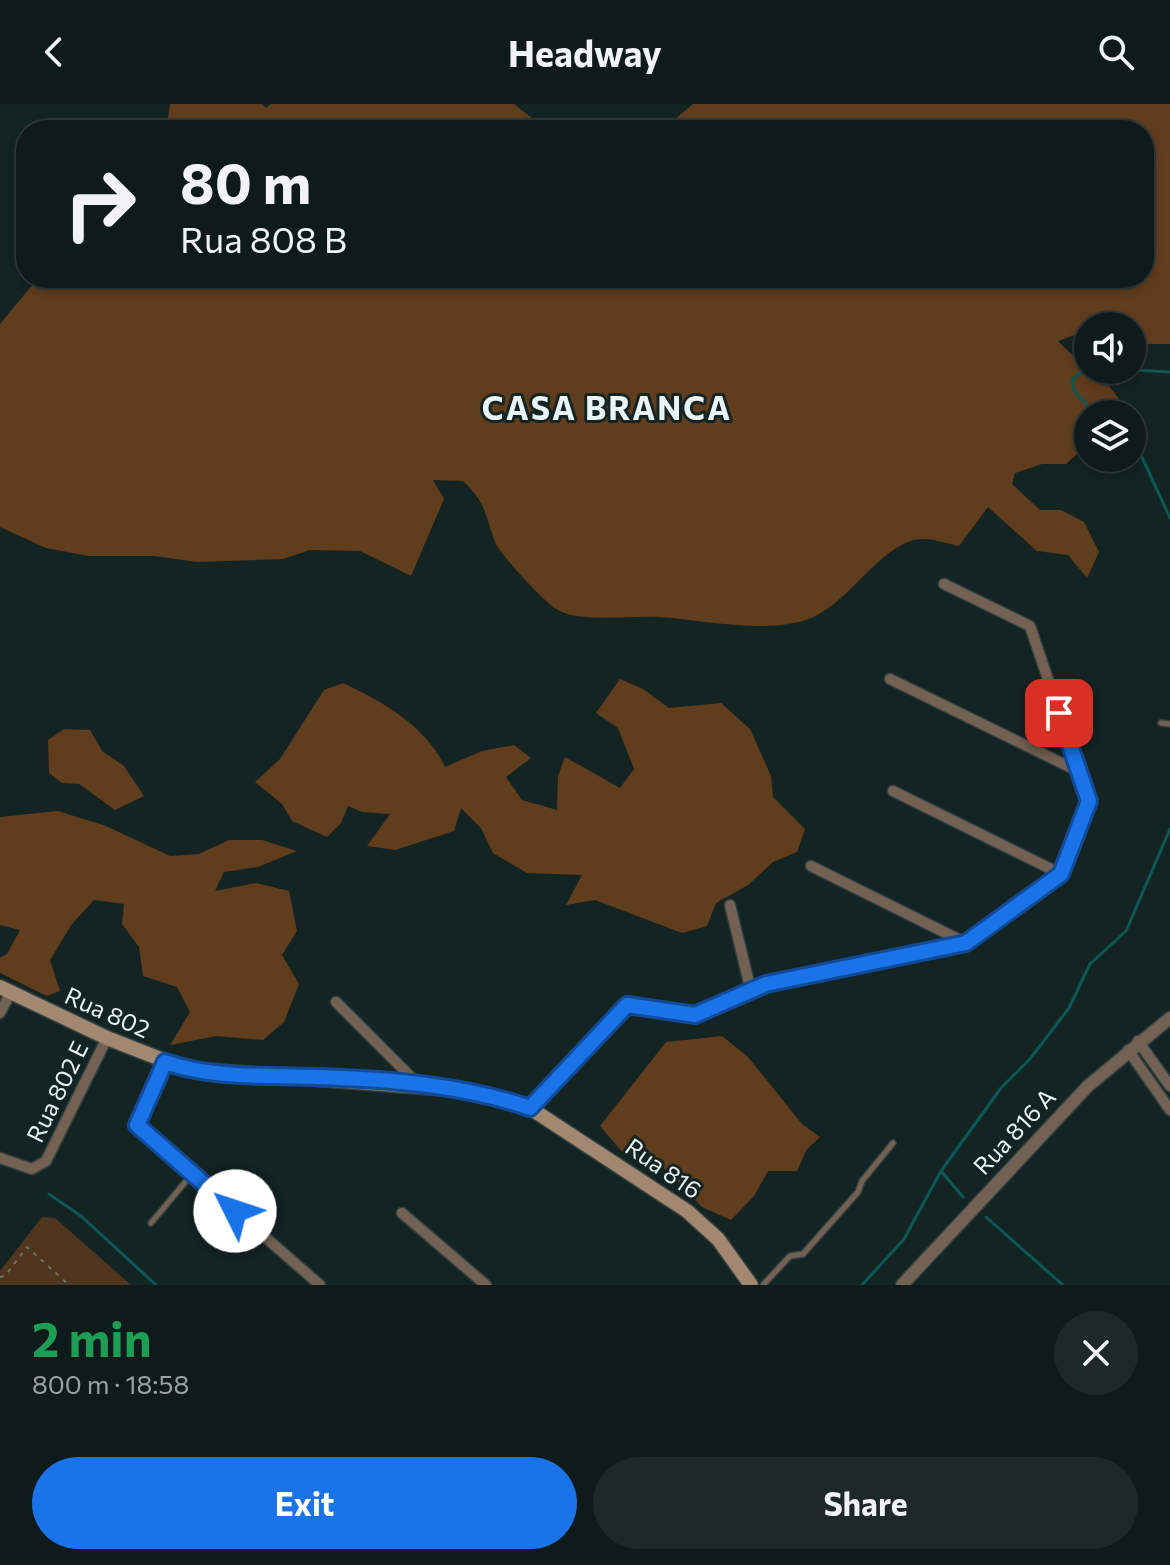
<!DOCTYPE html>
<meta charset="utf-8">
<style>
:root{--surface:#0f1b1a;--page:#1d2827;--text:#f1f3f6;--muted:#9ba1a2;--line:#2f3939;--accent:#1a73e8}
body{margin:0;font-family:Commissioner,sans-serif;background:var(--page);color:var(--text);height:100vh;display:flex;flex-direction:column;font-size:30px;white-space:nowrap}
*{box-sizing:border-box;margin:0}
p{font-size:26px;color:var(--muted)}
.icon{flex:none;width:44px;height:44px;fill:none;stroke:currentColor;stroke-width:2;stroke-linecap:round;stroke-linejoin:round}
.map{position:relative;height:1181px;overflow:hidden}
.side{display:flex;flex-direction:column;background:var(--surface);flex:1}
.side>*{flex:none}
.top-card{position:absolute;left:16px;top:16px;width:1138px;height:168px;border-radius:32px;box-shadow:0 4px 12px #0003,0 0 0 2px var(--line);background:#0f1b1a;color:var(--text);overflow:hidden}
.fabs{position:absolute;left:1074px;top:208px;display:grid;gap:16px}
.fabs a{display:grid;place-items:center;width:72px;height:72px;border-radius:50%;background:var(--surface);box-shadow:0 4px 12px #0003,0 0 0 2px var(--line);font-size:40px}
.pin{position:absolute;display:grid;place-items:center;width:68px;height:68px;color:#fff;margin:-34px;border-radius:16px;box-shadow:0 4px 12px #0006}
.me{position:absolute;width:88px;margin:-44px;rotate:311deg;stroke-linejoin:round;filter:drop-shadow(0 0 6px #0008)}
.turn{display:flex;align-items:center;gap:28px;height:168px;padding:0 32px;font-size:36px}
.turn .icon{width:104px;height:104px;stroke-width:2.5}
.turn b{display:block;font-size:56px;line-height:68px}
.round{display:grid;place-items:center;flex:none;width:84px;height:84px;border-radius:42px;background:var(--page)}
.headline{display:flex;align-items:center;justify-content:space-between;height:136px;padding:0 32px}
h1{font-size:48px;font-weight:700;line-height:60px;color:#1e9e55}
.action{display:flex;gap:16px;margin-top:auto;padding:16px 32px}
.action a{flex:1;height:92px;border-radius:48px;background:var(--accent);color:#fff;font-size:32px;font-weight:700;line-height:92px;text-align:center}
.action a+a{background:var(--page);color:var(--text)}
header{display:flex;justify-content:space-between;align-items:center;height:104px;padding:0 32px;background:var(--surface);font-size:36px;font-weight:700}
.map>svg:first-child{display:block}
.green{fill:#51361e}
.forest{fill:#603d1d}
.lines{fill:none;stroke-linecap:round;stroke-linejoin:round}
.stream{stroke:#0c5856;stroke-width:3}
.service-casing{stroke:#324140;stroke-width:8}
.minor-casing{stroke:#324140;stroke-width:13}
.tertiary-casing{stroke:#324140;stroke-width:15}
.secondary-casing{stroke:#324140;stroke-width:17}
.path{stroke:#677474;stroke-width:2;stroke-dasharray:4 6;stroke-linecap:butt}
.service{stroke:#736254;stroke-width:5}
.minor{stroke:#736254;stroke-width:10}
.tertiary{stroke:#736254;stroke-width:12}
.secondary{stroke:#a28771;stroke-width:14}
.route-casing{stroke:#114b97;stroke-width:20}
.route{stroke:#1a73e8;stroke-width:14}
.labels{text-anchor:middle;stroke-width:6;stroke-linejoin:round;paint-order:stroke}
.street-label{font-size:24px;fill:#eaf4f4;stroke:#142423}
.district-label{font-size:32px;font-weight:bold;letter-spacing:2px;fill:#eaf4f4;stroke:#142423}
</style>
<header><svg class="icon" aria-label="back" viewBox="0 0 24 24"><path d="M15 5l-7 7 7 7"/></svg>Headway<svg class="icon" aria-label="search" viewBox="0 0 24 24"><circle cx="10" cy="10" r="6"/><path d="M15 15l6 6"/></svg></header>
<div class="map">
<svg width="1170" height="1181" viewBox="0 0 1170 1181">
<rect width="100%" height="100%" fill="#142423"/>
<!-- green -->
<path class="green" d="M42,1113L55,1114L131,1181H0V1167Z"/>
<!-- forest -->
<g class="forest">
<path d="M170,0H262L266,4L271,0H514L547,26H166Z"/>
<path d="M693,0H1170V240H1132V222H1088V231L1080,229L1058,237C1080,261 1115,278 1127,310H1088V340L1066,360H1042L1015,369L1012,380L1040,406H1061L1084,418L1099,448L1087,474L1068,451L1037,447L988,403L959,442C948,440 935,435 923,435C884,435 850,499 811,514C769,531 704,516 660,513C635,511 579,519 558,506C546,500 501,451 496,440C484,410 488,401 463,377L433,376L444,395L411,472L360,447L310,446L283,455L197,458L155,452H88L46,444L0,423V220L38,174H1144V26H662Z"/>
<path d="M620,575L643,585L669,604L721,599L750,625L771,672L773,693L805,725L797,748L773,758L748,781L716,799L707,822L682,829L595,796L566,801L582,771L527,769L493,749L481,724L461,704L454,727L395,746L367,742L390,710L362,708L348,702L341,719L327,733L292,717L282,700L255,678L280,655L324,586L343,579C383,598 426,622 445,663L482,647L514,641L531,654L506,673L522,696L557,706L558,672L565,653L620,684L634,665L618,624L596,609Z"/>
<path d="M64,625L90,626L102,647L124,662L144,692L115,706L79,680L62,679L49,669L48,636Z"/>
<path d="M58,707L106,722L170,752L199,750L229,736H262L297,747L258,763L224,768L215,787L256,779L289,787L297,827L282,851L299,880L284,918L263,936L216,932L170,941L190,908L177,883L143,872L139,843L122,820L124,800L94,796L72,820L50,856L60,887L47,892L0,869V854L7,850L20,826L0,821V713Z"/>
<path d="M722,932L748,953L802,1020L820,1033L807,1045L797,1067H768L754,1092L731,1116L702,1103L658,1058L623,1049L600,1022L666,938Z"/>
</g>
<g class="lines">
<!-- stream -->
<g class="stream">
<path d="M1088,262L1072,276L1075,288L1095,310"/>
<path d="M1132,266L1170,268"/>
<path d="M1132,340L1141,351L1170,414"/>
<path d="M49,1090L81,1112L156,1181"/>
<path d="M963,1093L941,1067L1001,984L1030,955L1069,904L1090,860L1126,827L1170,725"/>
<path d="M986,1113L1063,1181"/>
<path d="M862,1181L904,1135L941,1067"/>
</g>
<defs>
<g id="service">
<path d="M1161,619L1170,620"/>
<path d="M151,1119L192,1070"/>
<path d="M763,1181L790,1152L803,1150L858,1088L862,1077L893,1039"/>
</g>
<g id="minor">
<path d="M890,575L1078,667"/>
<path d="M893,687L1061,770"/>
<path d="M811,762L966,839"/>
<path d="M751,887L766,880L966,839L1061,770L1089,697L1030,522L944,480"/>
<path d="M336,898L420,982"/>
<path d="M0,909L11,888"/>
<path d="M1138,937L1170,982"/>
<path d="M1128,946L1170,1006"/>
<path d="M165,958L137,1021L320,1181"/>
<path d="M530,1004L627,901L695,911L751,887L730,801"/>
<path d="M0,1054L32,1065L46,1057L107,934"/>
<path d="M402,1109L486,1181"/>
</g>
<path id="tertiary" d="M902,1181L1088,982L1170,914"/>
<path id="secondary" d="M0,883L107,934L186,965L463,986L530,1004L687,1107L718,1135L751,1181"/>
</defs>
<!-- service casing -->
<use href="#service" class="service-casing"/>
<!-- minor casing -->
<use href="#minor" class="minor-casing"/>
<!-- tertiary casing -->
<use href="#tertiary" class="tertiary-casing"/>
<!-- secondary casing -->
<use href="#secondary" class="secondary-casing"/>
<!-- path -->
<path class="path" d="M0,1173L5,1172L27,1143L69,1181"/>
<!-- service -->
<use href="#service" class="service"/>
<!-- minor -->
<use href="#minor" class="minor"/>
<!-- tertiary -->
<use href="#tertiary" class="tertiary"/>
<!-- secondary -->
<use href="#secondary" class="secondary"/>
</g>
<g class="lines">
<defs>
<path id="route" d="M235,1107L137,1021L165,958C214,975 266,971 317,973C387,975 464,981 530,1004L627,901L695,911L766,880L966,839L1061,770L1089,697L1059,609"/>
</defs>
<!-- route casing -->
<use href="#route" class="route-casing"/>
<!-- route -->
<use href="#route" class="route"/>
</g>
<g class="labels">
<!-- street labels -->
<g class="street-label">
<text transform="translate(107 909) rotate(24)" y="8">Rua 802</text>
<text transform="translate(58 988) rotate(-64)" y="8">Rua 802 E</text>
<text transform="translate(1015 1028) rotate(-47)" y="8">Rua 816 A</text>
<text transform="translate(663 1065) rotate(35)" y="8">Rua 816</text>
</g>
<!-- district labels -->
<g class="district-label">
<text x="607" y="316">CASA BRANCA</text>
</g>
</g>
</svg>
<div class="fabs">
<a><svg class="icon" aria-label="sound" viewBox="0 0 24 24"><path d="M4 9h4l5-4v14l-5-4H4zM17 9q2 3 0 6"/></svg></a>
<a><svg class="icon" aria-label="layers" viewBox="0 0 24 24"><path d="M12 4l9 5-9 5-9-5zM3 14l9 5 9-5"/></svg></a>
</div>
<div class="pin" style="left:1059px;top:609px;background:#d93025"><svg class="icon" aria-label="arrive" viewBox="0 0 24 24"><path d="M6 21V4h12l-3 4 3 4H6"/></svg></div>
<svg class="me" style="left:235px;top:1107px" viewBox="-20 -20 40 40"><circle r="19" fill="#fff"/><path d="M0-13L10 11 0 6-10 11z" fill="#1a73e8"/></svg>
<div class="top-card">
<div class="turn"><svg class="icon" aria-label="right" viewBox="0 0 24 24"><path d="M7 20v-9h11M14 6l5 5-5 5"/></svg><div><b>80 m</b>Rua 808 B</div></div>
</div>
</div>
<section class="side">
<div class="headline"><div><h1>2 min</h1><p>800 m · 18:58</p></div><a class="round"><svg class="icon" aria-label="close" viewBox="0 0 24 24"><path d="M6 6l12 12M18 6L6 18"/></svg></a></div>
<div class="action"><a>Exit</a><a>Share</a></div>
</section>
